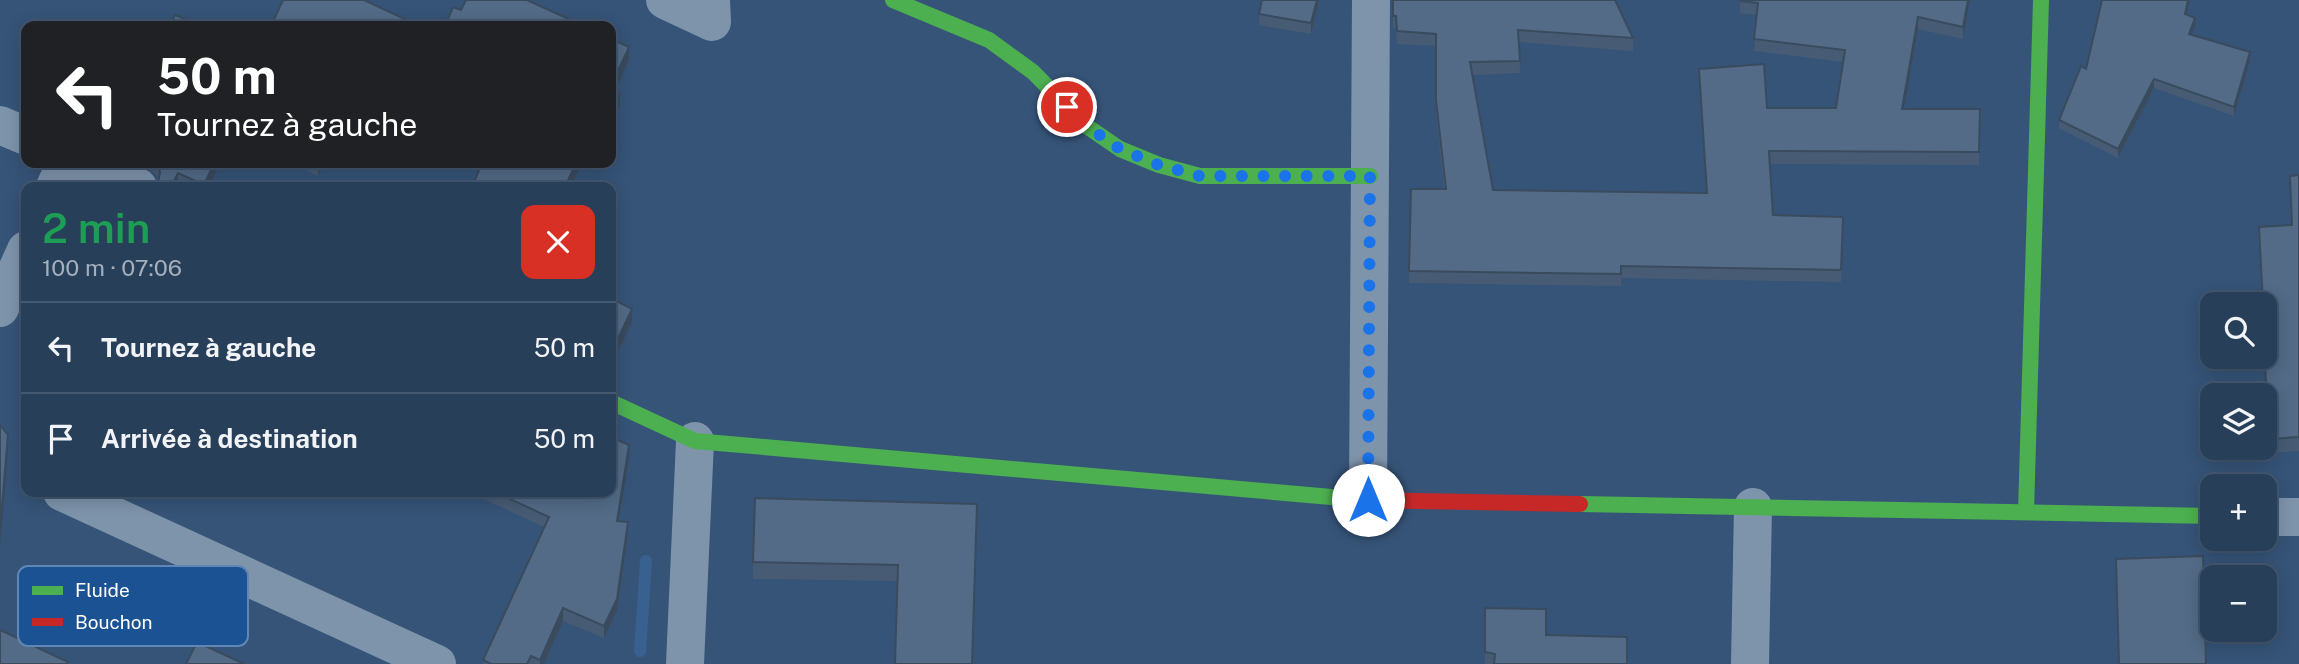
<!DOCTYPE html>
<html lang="fr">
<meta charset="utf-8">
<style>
:root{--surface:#283f5a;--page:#304660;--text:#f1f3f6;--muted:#a5afbb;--line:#445870}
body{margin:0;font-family:"Public Sans",sans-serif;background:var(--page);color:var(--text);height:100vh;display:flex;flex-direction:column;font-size:26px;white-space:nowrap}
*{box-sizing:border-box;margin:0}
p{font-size:23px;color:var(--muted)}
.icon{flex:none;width:38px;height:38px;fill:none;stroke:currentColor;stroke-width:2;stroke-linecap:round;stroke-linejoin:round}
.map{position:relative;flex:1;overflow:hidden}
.side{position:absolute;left:21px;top:182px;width:595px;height:315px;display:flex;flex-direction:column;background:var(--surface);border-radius:14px;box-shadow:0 4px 18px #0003,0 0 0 2px var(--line)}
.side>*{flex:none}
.top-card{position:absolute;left:21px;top:21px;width:595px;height:147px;border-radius:14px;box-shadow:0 4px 18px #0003,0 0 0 2px var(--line);background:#202124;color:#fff;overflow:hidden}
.buttons{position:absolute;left:2200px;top:292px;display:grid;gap:14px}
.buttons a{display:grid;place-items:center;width:77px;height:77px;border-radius:14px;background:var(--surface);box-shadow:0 4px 18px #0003,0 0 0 2px var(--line);font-size:35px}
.pin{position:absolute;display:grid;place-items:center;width:60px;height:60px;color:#fff;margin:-30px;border:4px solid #fff;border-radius:50%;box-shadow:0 2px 7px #0007}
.me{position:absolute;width:77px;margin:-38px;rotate:0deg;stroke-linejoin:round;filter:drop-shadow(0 0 5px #0008)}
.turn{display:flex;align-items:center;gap:24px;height:147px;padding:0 21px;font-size:32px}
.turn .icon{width:91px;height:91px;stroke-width:2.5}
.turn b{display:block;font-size:49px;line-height:60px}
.round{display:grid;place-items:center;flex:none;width:74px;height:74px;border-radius:14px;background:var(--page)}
.headline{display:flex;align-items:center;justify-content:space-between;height:119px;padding:0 21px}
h1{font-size:42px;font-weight:600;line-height:52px;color:#1e9e55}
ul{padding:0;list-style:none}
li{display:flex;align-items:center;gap:21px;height:91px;padding:0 21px;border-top:2px solid var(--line)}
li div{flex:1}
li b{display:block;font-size:26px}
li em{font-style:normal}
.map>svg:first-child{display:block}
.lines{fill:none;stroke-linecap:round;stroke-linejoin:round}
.stream{stroke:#39618f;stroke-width:12}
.street{stroke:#7e94ab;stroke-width:38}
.fast{stroke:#4caf50;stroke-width:16}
.jam{stroke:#c62828;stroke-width:16}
.wall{fill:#475c74}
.shaded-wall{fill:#3a4b5e}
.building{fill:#536b87;stroke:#3a4b5e;stroke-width:2}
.route{stroke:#1a73e8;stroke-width:12;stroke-dasharray:0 21.6}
.key{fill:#1a5294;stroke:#5f86b4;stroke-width:2}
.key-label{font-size:19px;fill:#fff}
</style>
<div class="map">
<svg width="2299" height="664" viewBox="0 0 2299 664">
<rect width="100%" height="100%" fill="#365478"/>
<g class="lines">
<!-- stream -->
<path class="stream" d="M640,651L646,561"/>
<!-- street -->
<g class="street">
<path d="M665,0L712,22L711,0"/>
<path d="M0,125L26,136"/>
<path d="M84,163L138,187"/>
<path d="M55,187L66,163"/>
<path d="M0,308L26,250"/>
<path d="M62,492L437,664"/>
<path d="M1368,500L1371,0"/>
<path d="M2264,517H2299"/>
<path d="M685,664L695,441"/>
<path d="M1750,664L1753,507"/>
</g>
<!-- fast -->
<g class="fast">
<path d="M893,0L989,40L1033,72L1085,125L1120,149L1159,165L1200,176H1370"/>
<path d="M611,402L695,441L1365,500"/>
<path d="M1580,504L2212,516"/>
<path d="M2026,512L2041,0"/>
</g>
<!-- jam -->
<path class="jam" d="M1365,500L1580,504"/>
</g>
<!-- wall -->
<g class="wall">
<path d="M1319,0L1311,34L1259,25V14Z"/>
<path d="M1393,0L1633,38V51L1519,42L1520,73L1472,75L1493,190L1706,193L1699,69L1767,108H1836L1843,62L1754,51L1757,15L1740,13V0H1970L1963,39L1918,29L1904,109H1980L1979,165L1770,164L1773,215L1843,229L1841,282L1621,278V286L1409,283L1411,189H1444L1436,112V46L1397,44L1396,28H1393Z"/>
<path d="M2102,0H2190L2187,14L2195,26L2192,35L2250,61L2234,116L2154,88L2118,158L2059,128V120L2086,69Z"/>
<path d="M146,163H220L209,187H181L158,183V181L156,175L146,167Z"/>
<path d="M290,163H324L318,176Z"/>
<path d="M2299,175V451L2269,453L2264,357V304H2262L2259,227L2291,225Z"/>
<path d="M629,458L619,521L628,534L617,611L604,638L563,621L544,664H483V660L544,527L469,492H611Z"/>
<path d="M977,504L898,581L753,579V562Z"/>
<path d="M1485,608L1546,635L1627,664H1485Z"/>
</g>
<!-- shaded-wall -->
<g class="shaded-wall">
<path d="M1317,0H1319L1311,34V23Z"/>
<path d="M1968,0H1970L1963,39V27Z"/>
<path d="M2188,0H2190L2185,22V14Z"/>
<path d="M1918,17V29L1902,121V109Z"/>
<path d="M2195,18V26L2189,43V34Z"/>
<path d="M629,47V60L611,100V86Z"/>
<path d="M2250,52V61L2234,116V107Z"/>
<path d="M2154,79V88L2118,158V149Z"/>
<path d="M620,93V106L611,126V112Z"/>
<path d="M214,163H220L209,187H204V185Z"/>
<path d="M318,163H324L318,176Z"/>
<path d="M576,163H582L571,187H565Z"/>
<path d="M178,173V186L177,187H171Z"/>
<path d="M614,243V256L611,262V248Z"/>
<path d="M632,309V322L611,366V353Z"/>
<path d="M8,435V451L0,546V530Z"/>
<path d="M629,445V458L617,533V521Z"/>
<path d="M628,522V534L617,611L604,638V626Z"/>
<path d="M563,608V621L544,664H540V660Z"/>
</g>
<!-- building -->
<g class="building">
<path d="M283,0H364L420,26H271Z"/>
<path d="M466,0H527L584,26H445L453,7L461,10Z"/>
<path d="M1262,0H1317L1311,23L1259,14Z"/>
<path d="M1393,0H1615L1633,38L1518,30L1520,61L1470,62L1493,190L1707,193L1699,69L1764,64L1767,108H1836L1845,50L1754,39L1758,3L1740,1V0H1968L1963,27L1918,17L1902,109H1980L1979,152L1769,151L1773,215L1843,217L1841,270L1621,266V274L1409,271L1411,189H1446L1436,100V34L1397,31L1396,16H1393Z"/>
<path d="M2102,0H2188L2185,14L2195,18L2189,34L2250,52L2234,107L2154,79L2118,149L2059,120L2081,66L2086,69Z"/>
<path d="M175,15L202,26H170Z"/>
<path d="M611,39L629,47L611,86Z"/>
<path d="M611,88L620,93L611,112Z"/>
<path d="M156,163H214L204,185L178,173L171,187H154L158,183L160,172Z"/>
<path d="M482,163H576L565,187H472Z"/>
<path d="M2299,175V437L2269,439L2264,344V304H2263L2259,227L2292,225L2290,176Z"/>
<path d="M611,298L632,309L611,353Z"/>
<path d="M0,425L8,435L0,530Z"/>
<path d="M611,437L629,445L617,521L628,522L617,599L604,626L563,608L540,660L531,656L527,664H491L483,660L549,517L495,492H611Z"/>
<path d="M755,498L977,504L972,664H895L898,565L753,562Z"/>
<path d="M2203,556L2206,664H2119L2116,559Z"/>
<path d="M1485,608L1546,609V635L1627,637V664H1494L1495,654L1485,652Z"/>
<path d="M0,630L68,662L67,664H0Z"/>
<path d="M197,642L244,664H186Z"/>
</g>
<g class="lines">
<!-- route -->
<path class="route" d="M1067,107L1085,125L1120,149L1159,165L1200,176H1370L1368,500"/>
</g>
<!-- legend -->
<rect x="18" y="566" width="230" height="80" rx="10" class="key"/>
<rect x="32" y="586" width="31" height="9" fill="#4caf50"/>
<rect x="32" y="618" width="31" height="8" fill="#c62828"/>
<g class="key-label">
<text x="75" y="597">Fluide</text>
<text x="75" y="629">Bouchon</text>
</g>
</svg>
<div class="buttons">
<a><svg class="icon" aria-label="search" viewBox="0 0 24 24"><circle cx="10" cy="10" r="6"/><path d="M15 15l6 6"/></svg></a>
<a><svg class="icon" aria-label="layers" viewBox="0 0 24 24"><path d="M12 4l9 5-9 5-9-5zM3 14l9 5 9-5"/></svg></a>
<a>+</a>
<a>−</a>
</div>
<div class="pin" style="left:1067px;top:107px;background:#d93025"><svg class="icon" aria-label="arrive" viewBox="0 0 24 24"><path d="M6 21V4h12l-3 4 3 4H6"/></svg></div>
<svg class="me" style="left:1368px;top:500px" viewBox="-20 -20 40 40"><circle r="19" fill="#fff"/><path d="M0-13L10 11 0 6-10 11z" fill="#1a73e8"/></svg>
<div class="top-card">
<div class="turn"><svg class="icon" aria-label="left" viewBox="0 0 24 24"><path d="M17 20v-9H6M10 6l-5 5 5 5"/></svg><div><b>50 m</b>Tournez à gauche</div></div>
</div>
<section class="side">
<div class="headline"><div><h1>2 min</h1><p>100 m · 07:06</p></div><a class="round" style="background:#d93025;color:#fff"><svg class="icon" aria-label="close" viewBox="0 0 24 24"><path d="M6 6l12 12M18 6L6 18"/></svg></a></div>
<ul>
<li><svg class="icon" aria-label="left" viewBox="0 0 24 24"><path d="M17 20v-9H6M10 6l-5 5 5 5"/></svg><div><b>Tournez à gauche</b></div><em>50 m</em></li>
<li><svg class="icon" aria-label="arrive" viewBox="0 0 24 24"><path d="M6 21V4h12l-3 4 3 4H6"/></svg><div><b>Arrivée à destination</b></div><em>50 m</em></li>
</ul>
</section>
</div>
